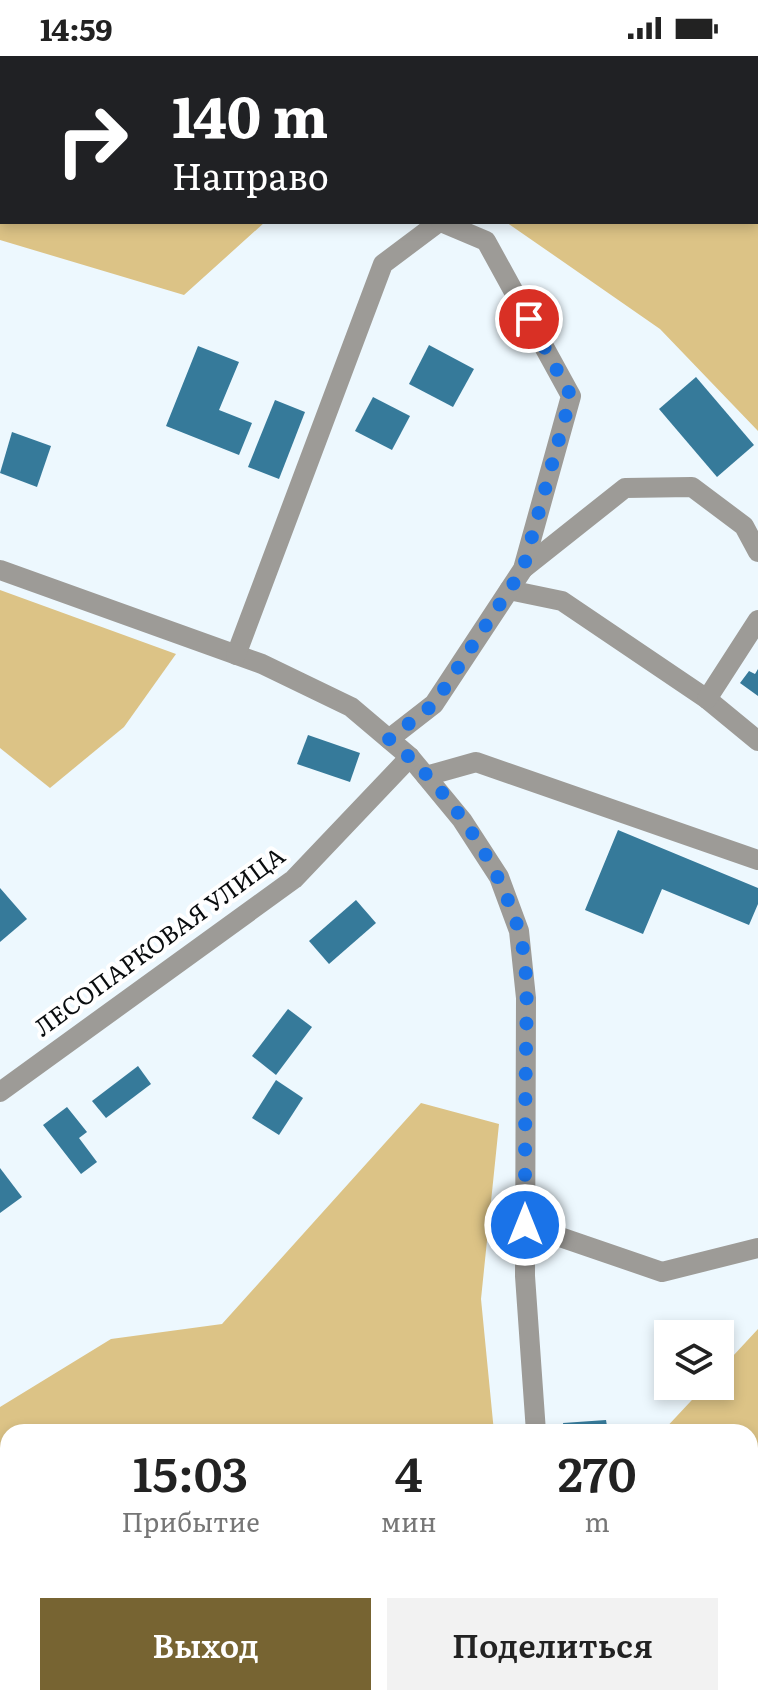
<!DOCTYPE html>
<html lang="ru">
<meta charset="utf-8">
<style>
:root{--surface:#fff;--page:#f2f2f2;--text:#222;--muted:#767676;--accent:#776432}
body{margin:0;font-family:Literata,serif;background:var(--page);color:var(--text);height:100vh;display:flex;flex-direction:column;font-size:30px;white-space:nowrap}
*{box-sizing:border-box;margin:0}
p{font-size:26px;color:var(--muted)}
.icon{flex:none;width:44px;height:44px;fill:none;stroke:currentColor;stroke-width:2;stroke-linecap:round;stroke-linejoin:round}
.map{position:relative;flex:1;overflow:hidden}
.sheet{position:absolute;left:0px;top:1368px;width:758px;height:282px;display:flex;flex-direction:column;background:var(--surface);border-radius:24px 24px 0 0;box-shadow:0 4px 12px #0003}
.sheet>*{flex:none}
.top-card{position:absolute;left:0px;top:0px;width:758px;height:168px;box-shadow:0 4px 12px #0003;background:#202124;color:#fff;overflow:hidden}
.tools{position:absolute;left:654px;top:1264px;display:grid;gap:16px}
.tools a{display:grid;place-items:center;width:80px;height:80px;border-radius:0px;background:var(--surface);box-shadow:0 4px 12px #0003;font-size:40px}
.pin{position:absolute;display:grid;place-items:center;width:68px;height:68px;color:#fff;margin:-34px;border:4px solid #fff;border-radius:50%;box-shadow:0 2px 8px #0007}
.me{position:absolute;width:88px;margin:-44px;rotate:0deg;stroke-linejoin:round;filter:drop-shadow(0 0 6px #0008)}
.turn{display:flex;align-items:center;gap:28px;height:168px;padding:0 40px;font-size:36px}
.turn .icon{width:104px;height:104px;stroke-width:2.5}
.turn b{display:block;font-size:56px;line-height:68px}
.eta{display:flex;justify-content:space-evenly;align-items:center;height:136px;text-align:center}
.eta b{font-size:48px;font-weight:600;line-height:56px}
.primary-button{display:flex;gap:16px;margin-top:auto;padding:16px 40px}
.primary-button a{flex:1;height:92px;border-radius:0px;background:var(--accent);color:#fff;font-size:32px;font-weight:600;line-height:92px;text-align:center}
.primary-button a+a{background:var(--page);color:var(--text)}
.status{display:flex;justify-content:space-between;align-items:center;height:56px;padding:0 40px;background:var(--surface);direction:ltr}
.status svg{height:22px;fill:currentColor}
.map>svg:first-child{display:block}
.green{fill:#dcc386}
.building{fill:#367a9a}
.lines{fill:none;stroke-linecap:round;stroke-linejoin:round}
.minor{stroke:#9d9b97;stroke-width:20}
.route{stroke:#1a73e8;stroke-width:14;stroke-dasharray:0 25.2}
.labels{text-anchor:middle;stroke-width:8;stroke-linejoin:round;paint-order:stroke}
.street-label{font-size:24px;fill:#0a0d0f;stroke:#fff}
</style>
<div class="status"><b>14:59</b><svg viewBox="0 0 49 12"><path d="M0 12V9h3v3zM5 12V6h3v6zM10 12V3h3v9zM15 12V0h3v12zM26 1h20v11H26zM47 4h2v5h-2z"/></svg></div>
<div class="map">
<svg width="758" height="1649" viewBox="0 0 758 1649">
<rect width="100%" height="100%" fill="#edf8fe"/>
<!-- green -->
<g class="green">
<path d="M0,0H758V375L660,273L506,166H756V2H2V166H265L184,239L0,184Z"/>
<path d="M0,534L176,598L124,671L50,732L0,692Z"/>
<path d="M421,1047L499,1068L481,1243L494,1376H8V1642H521L522,1649H0V1351L111,1283L222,1268Z"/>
<path d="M758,1273V1649H656L654,1642H750V1376H662L705,1330H720V1314Z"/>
</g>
<!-- building -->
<g class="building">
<path d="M429,289L474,313L453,351L409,328Z"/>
<path d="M198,290L239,306L219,354L252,367L239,399L166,370Z"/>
<path d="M696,321L754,389L717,421L659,353Z"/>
<path d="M373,341L410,360L392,394L355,375Z"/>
<path d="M275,344L305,356L279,423L248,411Z"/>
<path d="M12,376L51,390L37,431L0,417Z"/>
<path d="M758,613V640L740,627L749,615L755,618Z"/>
<path d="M308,679L360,697L350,726L297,708Z"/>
<path d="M618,774L758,832V848L749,869L662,833L643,878L585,854Z"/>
<path d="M0,832L27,863L0,886Z"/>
<path d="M356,844L376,867L329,908L309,885Z"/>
<path d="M288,953L312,971L276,1019L252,1000Z"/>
<path d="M138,1010L151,1028L106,1062L92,1045Z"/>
<path d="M276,1024L303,1042L279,1079L252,1062Z"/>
<path d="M67,1051L87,1076L79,1082L97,1106L81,1118L43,1069Z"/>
<path d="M0,1112L22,1141L0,1157Z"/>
<path d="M606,1364L608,1376H564L563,1367Z"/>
</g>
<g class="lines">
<!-- minor -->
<g class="minor">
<path d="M523,513L625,432L692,431L744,470L758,496"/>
<path d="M0,514L262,608L351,651L410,701L462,764L499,821L519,875L526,942L525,1220L536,1376"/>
<path d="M509,534L562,545L707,643L758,685"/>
<path d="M236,599L383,208L439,166"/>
<path d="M707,643L758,564"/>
<path d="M389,683L434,648L523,513L571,340L486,185L441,166"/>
<path d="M426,720L476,706L758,804"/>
<path d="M0,1036L294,823L410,701"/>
<path d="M525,1169L662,1216L758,1192"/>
<path d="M570,1642L572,1649"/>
</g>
</g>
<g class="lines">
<!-- route -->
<path class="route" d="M525,1169C525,1113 525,1056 526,999C526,959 530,911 518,872C496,801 446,731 389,683L434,648L523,513L571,340L529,263"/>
</g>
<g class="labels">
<!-- street labels -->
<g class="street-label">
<text transform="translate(160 886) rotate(-36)" y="8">ЛЕСОПАРКОВАЯ УЛИЦА</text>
</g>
</g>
</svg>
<div class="tools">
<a><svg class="icon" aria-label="layers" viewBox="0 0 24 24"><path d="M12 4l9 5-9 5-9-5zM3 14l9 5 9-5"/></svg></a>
</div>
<div class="pin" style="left:529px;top:263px;background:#d93025"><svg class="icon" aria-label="arrive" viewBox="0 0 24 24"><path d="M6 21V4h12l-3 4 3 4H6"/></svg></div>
<svg class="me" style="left:525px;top:1169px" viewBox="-20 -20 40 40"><circle r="17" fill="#1a73e8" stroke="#fff" stroke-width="3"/><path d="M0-11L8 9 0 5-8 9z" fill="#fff"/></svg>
<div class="top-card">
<div class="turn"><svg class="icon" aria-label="right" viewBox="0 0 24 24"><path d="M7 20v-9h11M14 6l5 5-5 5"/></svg><div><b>140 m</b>Направо</div></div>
</div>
<section class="sheet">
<div class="eta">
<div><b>15:03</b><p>Прибытие</p></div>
<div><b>4</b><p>мин</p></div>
<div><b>270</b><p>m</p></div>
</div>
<div class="primary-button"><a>Выход</a><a>Поделиться</a></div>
</section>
</div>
